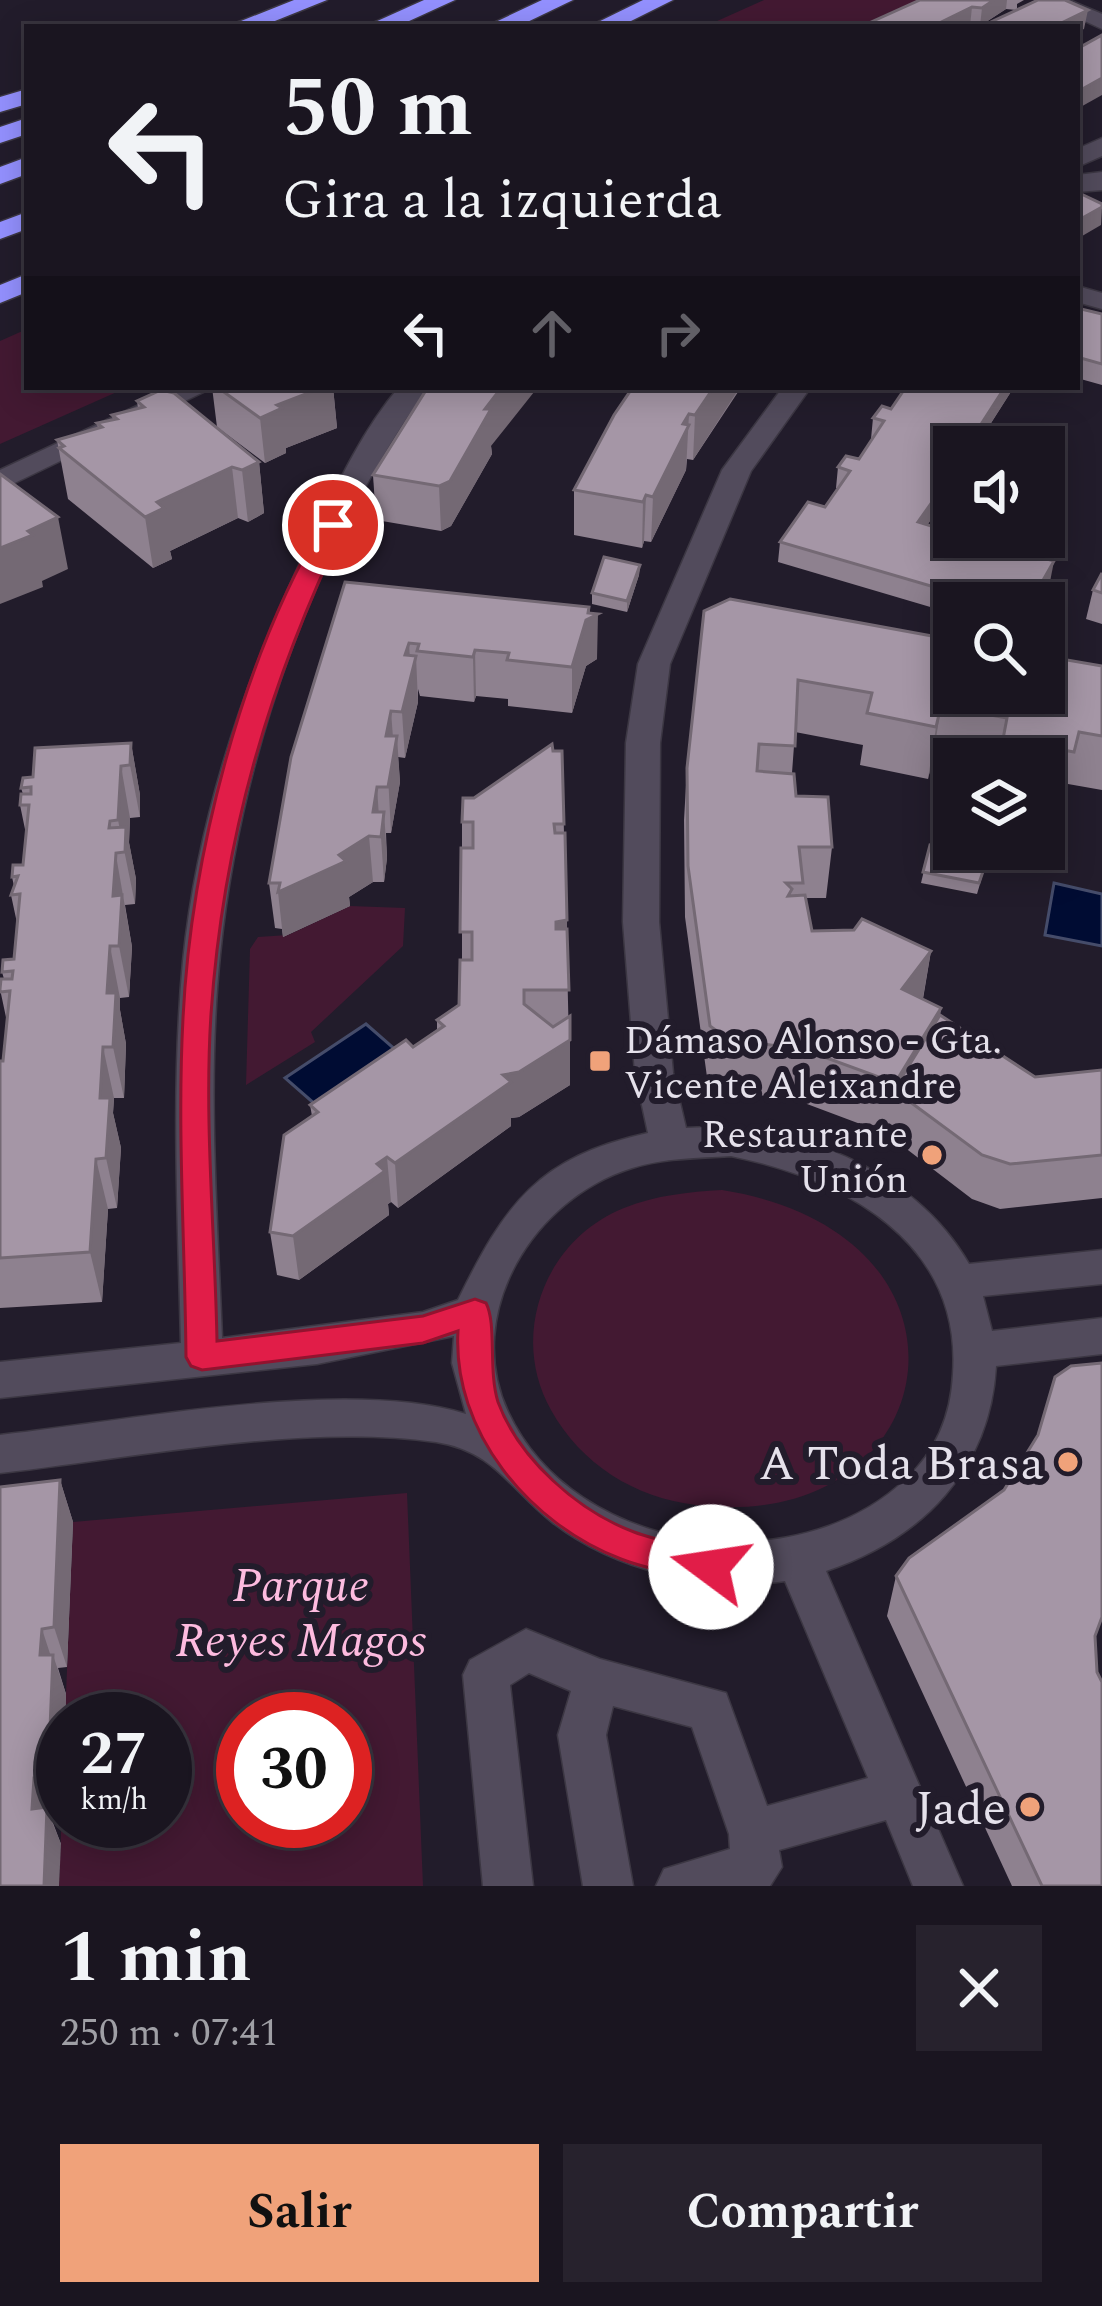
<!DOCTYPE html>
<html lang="es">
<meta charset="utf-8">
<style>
:root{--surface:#1a1520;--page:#27222d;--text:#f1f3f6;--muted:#9f9fa5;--line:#38343e;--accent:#f0a27a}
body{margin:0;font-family:Spectral,serif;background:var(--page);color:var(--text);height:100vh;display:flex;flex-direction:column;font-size:45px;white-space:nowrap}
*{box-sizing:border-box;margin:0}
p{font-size:39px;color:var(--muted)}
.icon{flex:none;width:66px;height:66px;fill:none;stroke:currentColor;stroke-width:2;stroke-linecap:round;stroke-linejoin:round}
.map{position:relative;height:1886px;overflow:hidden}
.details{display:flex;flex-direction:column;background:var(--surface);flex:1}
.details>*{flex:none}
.banner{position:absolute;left:24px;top:24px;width:1056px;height:366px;border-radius:0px;box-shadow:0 6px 30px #0003,0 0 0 3px var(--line);background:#1a1520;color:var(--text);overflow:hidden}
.fabs{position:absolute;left:933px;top:426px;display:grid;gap:24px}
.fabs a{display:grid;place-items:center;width:132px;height:132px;border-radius:0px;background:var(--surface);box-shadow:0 6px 30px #0003,0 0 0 3px var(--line);font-size:60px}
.speed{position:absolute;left:36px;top:1692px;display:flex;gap:24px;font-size:60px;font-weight:700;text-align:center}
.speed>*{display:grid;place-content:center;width:156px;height:156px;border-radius:50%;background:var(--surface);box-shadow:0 6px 30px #0003,0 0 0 3px var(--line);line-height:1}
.speed small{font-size:30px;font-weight:400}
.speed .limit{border:18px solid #d22;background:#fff;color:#111}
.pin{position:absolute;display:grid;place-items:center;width:102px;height:102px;color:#fff;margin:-51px;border:6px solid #fff;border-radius:50%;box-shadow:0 3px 12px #0007}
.me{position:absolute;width:132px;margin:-66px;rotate:284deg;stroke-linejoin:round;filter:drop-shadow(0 0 9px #0008)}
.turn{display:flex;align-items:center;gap:42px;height:252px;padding:0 60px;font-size:54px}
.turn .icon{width:156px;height:156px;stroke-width:2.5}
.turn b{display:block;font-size:84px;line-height:102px}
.lanes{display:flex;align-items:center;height:114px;padding:0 60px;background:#0003;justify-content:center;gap:60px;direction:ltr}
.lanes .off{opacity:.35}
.round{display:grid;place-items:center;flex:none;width:126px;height:126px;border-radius:0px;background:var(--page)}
.head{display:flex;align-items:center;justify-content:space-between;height:204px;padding:0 60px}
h1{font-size:72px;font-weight:700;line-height:90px}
.cta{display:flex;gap:24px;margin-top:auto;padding:24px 60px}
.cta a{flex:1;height:138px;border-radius:0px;background:var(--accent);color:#111;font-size:48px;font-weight:700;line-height:138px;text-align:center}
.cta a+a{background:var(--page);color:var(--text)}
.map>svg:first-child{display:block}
.green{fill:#431932;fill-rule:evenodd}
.water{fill:#000c33;stroke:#454c6a;stroke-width:3}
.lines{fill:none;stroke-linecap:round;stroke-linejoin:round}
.minor-casing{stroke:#3c3743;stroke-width:3}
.highway-casing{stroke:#3c3743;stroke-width:3}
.minor{fill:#524b5c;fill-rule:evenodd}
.highway{fill:#9390fe;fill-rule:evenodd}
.wall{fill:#8e818f}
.shaded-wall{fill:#746974}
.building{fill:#a596a6;stroke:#746974;stroke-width:3}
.route{fill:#e11d48;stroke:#92132f;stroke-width:3}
.poi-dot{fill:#f0a27a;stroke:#221c2b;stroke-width:4.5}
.labels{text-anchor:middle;stroke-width:12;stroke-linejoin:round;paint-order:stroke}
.poi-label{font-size:39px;fill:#e5e1eb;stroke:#221c2b;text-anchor:start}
.near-poi-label{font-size:48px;fill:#e5e1eb;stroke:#221c2b;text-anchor:end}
.near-park-label{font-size:48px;font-style:italic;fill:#fdbbdf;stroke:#221c2b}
</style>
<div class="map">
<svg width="1102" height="1886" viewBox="0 0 1102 1886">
<rect width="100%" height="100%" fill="#221c2b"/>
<!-- green -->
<g class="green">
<path d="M764,0H918L857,27L706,26Z"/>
<path d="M27,329V387H128L0,444V341Z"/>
<path d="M350,906L405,908L403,946L311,1032L315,1042L246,1085L250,949L258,937L288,935Z"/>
<path d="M722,1190C1001,1234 946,1536 696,1505C635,1498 581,1464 551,1410C509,1336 544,1240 624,1208C657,1195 688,1192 722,1190Z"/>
<path d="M407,1493L423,1886H59L63,1780V1821H165V1719H65L73,1522ZM243,1719H345V1821H243Z"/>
</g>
<!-- water -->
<g class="water">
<path d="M1054,883L1102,894V946L1045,935Z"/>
<path d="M366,1024L397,1051L316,1105L285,1078Z"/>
</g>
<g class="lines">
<defs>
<g id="minor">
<path d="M1039,0H1069L1102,14V29Z"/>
<path d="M1102,138V156L1077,167V149Z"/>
<path d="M1102,172V190L1077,192V175Z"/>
<path d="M1077,286L1102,293V309L1077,302Z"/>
<path d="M177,387H214L0,490V470Z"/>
<path d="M399,387H428C313,548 240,758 220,955C207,1082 217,1211 222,1338L423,1312L458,1300C505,1204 538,1157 648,1133L635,1073L623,922L626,743L638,664L722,470L783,387H811L751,471L670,664L660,743L659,922L673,1073L686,1128C793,1121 914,1168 969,1264L1102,1250V1284L983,1296L992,1331L1102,1318V1354L996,1366C990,1470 922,1539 826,1571L963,1886H913L886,1820L779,1850L782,1867L770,1886H656L664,1869L730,1849L729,1834L692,1727L613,1706L606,1735L633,1886H583L558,1735L571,1691L529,1673L510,1685L533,1886H483L463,1675L470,1660L526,1629L600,1659L726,1693L767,1806L868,1778L785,1581C708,1593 614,1570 552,1522C509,1488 494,1451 436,1442C302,1423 135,1458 0,1473V1435C129,1421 346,1377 466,1414L452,1363L454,1336L317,1364L0,1398V1362L181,1343C178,1215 171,1088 183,961C197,822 242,687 301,561C330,501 356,438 399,387ZM731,1156C844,1179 962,1241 953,1374C951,1415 937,1450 906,1479C795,1584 575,1555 508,1412C462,1313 534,1198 632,1168C664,1158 698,1158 731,1156Z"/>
</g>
<g id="highway">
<path d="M294,0H327L260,27H226Z"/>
<path d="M424,0H455L396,27H364Z"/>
<path d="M542,0H573L517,27H485Z"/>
<path d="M643,0H673L619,27H588Z"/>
<path d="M27,89V104L0,112V97Z"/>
<path d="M27,118V134L0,143V127Z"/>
<path d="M27,157V174L0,184V167Z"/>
<path d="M27,212V229L0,239V222Z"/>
<path d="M27,274V292L0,303V285Z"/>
</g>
</defs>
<!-- minor casing -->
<use href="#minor" class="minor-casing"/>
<!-- highway casing -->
<use href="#highway" class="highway-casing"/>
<!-- minor -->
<use href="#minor" class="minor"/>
<!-- highway -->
<use href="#highway" class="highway"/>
</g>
<!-- wall -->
<g class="wall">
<path d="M920,0H1024L1017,4V10L1084,29L1016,10L1006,9L980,26L860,27Z"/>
<path d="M1077,308L1102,314V385L1077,378Z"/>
<path d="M212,387H333L337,428L286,448V453L265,463L217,427Z"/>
<path d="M1014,387L984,434L990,436L988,447H954V509L948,519L934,515L927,525L1050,582L1038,603H954V614L778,562L780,542L825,507L838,488H836L838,467L859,459L872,439H871L873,418Z"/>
<path d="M740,389L693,460L687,459L686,470L651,542L644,541L642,548L574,535V490L614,415Z"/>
<path d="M137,401L259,462L264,513L248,522L238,518L170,551L172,559L153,568L68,499L57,440L98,429L97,423L113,420L112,415L138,408Z"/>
<path d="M491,446L492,454L451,526L441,531L376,520L373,475Z"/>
<path d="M640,565L639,575L627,612L592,604V593Z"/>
<path d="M1102,573V624L1086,619L1093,590Z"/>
<path d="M345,582L589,607L597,659L586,666L572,713L508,706V699L476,696L474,702L420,696L418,689V702L405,758L398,757L400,782L391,833H386L387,858L384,882H373L349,897L350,906L283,937L282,929L275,928L269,883Z"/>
<path d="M704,611L1102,666V790L1068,784L1063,804L1044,801V759H954V762L933,758L928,779L860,765L863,745L795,732L792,773L796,796L832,847L826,898H805L812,931L931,951L923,999L941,1008L940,1016L1035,1077L1102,1070V1198L1000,1209L972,1199L887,1134L799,1101L724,1090L707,1077L685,917L684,820L687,768Z"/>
<path d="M131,743L140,795V817L130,818L129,843L136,879L135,904L125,905L132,947L129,997L120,998V1010L126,1044L124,1098H114L113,1113L121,1148L117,1208L108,1209L102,1302L0,1308V1061H3L7,1022L0,989L4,979L2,972L14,959L17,923L11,895L14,886L12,877L23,865L26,834L20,805L23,794L21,788L33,777Z"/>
<path d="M553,751H562L570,1085L519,1117L511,1118V1126L398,1208L391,1202L388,1204L389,1215L299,1280L277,1275L270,1232L312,1116L310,1105L413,1047L437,1031V1020L459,1005L462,960V822L474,798Z"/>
<path d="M930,845L988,857L977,894L921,883Z"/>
<path d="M60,1480L73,1522L67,1667L58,1668L66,1694L62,1815H50L61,1844L0,1886Z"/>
<path d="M1004,1490L1097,1631L1095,1636L1102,1886H1012L887,1616L896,1576Z"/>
</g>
<!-- shaded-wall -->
<g class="shaded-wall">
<path d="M994,0H1007L1006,9L980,26L982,8Z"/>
<path d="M972,7L970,26L967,27H931Z"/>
<path d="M1088,10L1084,29L1077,32V27H1053Z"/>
<path d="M1102,78V95L1077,109V92Z"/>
<path d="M1102,207L1101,225L1077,239V221Z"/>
<path d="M324,387H333L337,428L286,448V453L265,463L260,418L277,405Z"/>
<path d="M502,387H538L491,446L492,454L451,526L441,531L439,486L485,409Z"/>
<path d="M714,387H740L693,460L695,415Z"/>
<path d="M1005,387H1014L977,445L976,432Z"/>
<path d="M689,414L686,470L651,542L653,497L683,424Z"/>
<path d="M259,462L264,513L248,522L242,470Z"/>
<path d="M232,467L238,518L170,551L172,559L153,568L145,517L157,502Z"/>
<path d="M954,468V484L946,497L944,484Z"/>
<path d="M954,493V509L948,519L951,499Z"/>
<path d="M646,495L644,541L642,548L643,502Z"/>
<path d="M937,495L934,515L916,543L918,522Z"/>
<path d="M58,517L68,569L42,581L43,587L0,604V548L28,531Z"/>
<path d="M1054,561L1050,582L1038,603H1030Z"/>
<path d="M640,565L639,575L627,612V601Z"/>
<path d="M589,607V618L598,614L597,659L586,666L572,713V667Z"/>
<path d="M409,643L411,677L416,656L418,702L405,758L402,712L405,655Z"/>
<path d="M475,650L476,696L474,702L473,657Z"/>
<path d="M941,706L933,758L928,779L936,727Z"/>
<path d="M391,711L394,751L397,736L400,782L391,833L386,736Z"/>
<path d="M131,743L140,795V817L130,765Z"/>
<path d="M121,766L130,818L129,842L136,879L135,904L118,820Z"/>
<path d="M377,787L380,832L373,812Z"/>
<path d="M384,812L387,858L384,882L381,837Z"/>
<path d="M110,821L132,947L129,997L119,946L113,896Z"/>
<path d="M369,836L373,882L349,897L350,906L283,937L278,892Z"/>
<path d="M567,920V965L556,968V922Z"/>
<path d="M110,946L120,998V1010L126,1044L124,1098L113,1047L107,993Z"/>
<path d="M931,951L922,1003L902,989Z"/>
<path d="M941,1008L932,1060L894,1090L895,1083Z"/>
<path d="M570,1040V1085L519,1117L511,1118V1126L398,1208L395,1163L503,1075Z"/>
<path d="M103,1047L114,1098L113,1113L121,1148L117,1208L106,1158L100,1098Z"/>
<path d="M387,1157L391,1202L388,1204L389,1215L299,1280L293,1236Z"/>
<path d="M96,1159L108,1209L102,1302L90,1252Z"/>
<path d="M60,1480L73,1522L67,1667L54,1627Z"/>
<path d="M42,1629L53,1663V1655L66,1694L65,1719H63L62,1815L48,1777L40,1655Z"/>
<path d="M34,1778L61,1844L59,1886H44L32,1809Z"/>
</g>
<!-- building -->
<g class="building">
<path d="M920,0H994L982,8L972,7L931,27H860Z"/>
<path d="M1038,0H1065L1088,10L1053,27H980Z"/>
<path d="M1102,35V78L1077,92V49Z"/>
<path d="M1077,192L1102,204V207L1077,221Z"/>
<path d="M1077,308L1102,314V364L1077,357Z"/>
<path d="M217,387H324L277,405L282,408L260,418Z"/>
<path d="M428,387H502L485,409H491L450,481L439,486L373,475Z"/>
<path d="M633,387H714L695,415L689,414L683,424L689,425L653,497L646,495L643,502L574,490L614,415Z"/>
<path d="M906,387H1005L976,432L990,436L982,447L970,443L967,447H954V468L944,484L954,486V493L951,499L937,495L918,522L954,533V537H969L1054,561L1030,603H989L780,542L808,502L825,507L850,471L838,467L846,456L859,459L884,421L873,418L882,406L891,409Z"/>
<path d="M161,390L174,393L259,462L242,470L232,467L161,500L157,502L164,508L145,517L59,448L64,446L57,440L102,427L97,423L117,419L112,415L144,407L137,401Z"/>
<path d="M0,474L58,517L28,531L33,535L0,548Z"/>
<path d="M604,557L640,565L627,601L592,593Z"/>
<path d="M1102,573V593L1093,590Z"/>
<path d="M345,582L589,607L588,613L598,614L586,620L572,667L507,660L509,653L475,650L473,657L417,651L419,644L409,643L405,655L416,656L402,712L391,711L386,736H397L388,787H377L373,812H384L381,837L369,836L339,855L346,861L278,892L280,883H269L291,757Z"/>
<path d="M730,599L954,640V693H1044V656L1102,666V736L1079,732L1074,752L1003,739L1007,718L941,706L936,727L867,713L872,693L798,680L795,746L759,744L757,771L794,774L796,796L828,797L832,847H799L803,883H786L792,889L788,896L805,895L812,931L854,930L862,919L931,951L902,989L941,1008L895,1083L805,1050L728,1039L710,1026L688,866L687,768L704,611Z"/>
<path d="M131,743L130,765L121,766L118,820L110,821L109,828L126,827L125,852L116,853L113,896L122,895L119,946H110L107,993H116L113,1047H103L100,1098H110L106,1158L96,1159L90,1252L0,1258V1061H3L10,991L0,992V989L1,979H12L13,971L2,972L3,960L14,959L20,894L11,895L18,876L12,877L13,865H23L29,805H20L21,794H31V787L21,788L23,778L33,777L35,748Z"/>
<path d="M552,744L553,751H562L564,824H554L555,833H565L567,920L556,922V929H567L569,990H524V1004L553,1027L570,1016V1040L519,1072L503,1075L511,1082L395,1163L387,1157L377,1164L385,1171L293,1236L270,1232L284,1135L318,1112L310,1105L406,1040L413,1047L444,1026L437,1020L459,1005L460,960H472V932H460L461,848H473V822H462L463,798H474Z"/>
<path d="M930,845L988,857L979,883L923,872Z"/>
<path d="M940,1015L1035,1077L1102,1070V1155L1010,1164L982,1155L894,1090Z"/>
<path d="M1102,1363V1617L1095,1636L1097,1672L1102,1682V1886H1042L896,1576L909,1558L1004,1490L1038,1435L1055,1377L1071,1366Z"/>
<path d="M60,1480L54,1627L42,1629L40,1655H53L48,1777L34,1778L32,1809L47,1807L44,1886H0V1487Z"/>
</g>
<!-- route -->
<path class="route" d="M325,520L345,525C269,682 223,839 211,1014C204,1121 215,1234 217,1341L423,1316L475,1299L486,1303C497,1324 488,1371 498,1402C519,1459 578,1511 634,1532C663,1543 695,1545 723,1556L728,1567L723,1578L711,1582C681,1575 649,1570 621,1559C529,1524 452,1431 458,1331L423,1343L202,1370L191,1366L186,1357C185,1245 177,1130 183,1018C191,857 241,659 325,520Z"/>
<!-- markers -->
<g class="poi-dot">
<rect x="588" y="1049" width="24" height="24" rx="6"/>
<circle cx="932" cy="1155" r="12"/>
<circle cx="1068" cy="1462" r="12"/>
<circle cx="1030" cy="1807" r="12"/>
</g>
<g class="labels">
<!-- poi labels -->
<g class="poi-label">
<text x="624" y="1053">Dámaso Alonso - Gta.<tspan x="624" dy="45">Vicente Aleixandre</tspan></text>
<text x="908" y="1147" text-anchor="end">Restaurante<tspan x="908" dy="45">Unión</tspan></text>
</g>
<!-- near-poi labels -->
<g class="near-poi-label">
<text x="1044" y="1479">A Toda Brasa</text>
<text x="1006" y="1824">Jade</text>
</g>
<!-- near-park labels -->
<g class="near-park-label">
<text x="301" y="1601">Parque<tspan x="301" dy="55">Reyes Magos</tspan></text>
</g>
</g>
</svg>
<div class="fabs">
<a><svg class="icon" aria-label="sound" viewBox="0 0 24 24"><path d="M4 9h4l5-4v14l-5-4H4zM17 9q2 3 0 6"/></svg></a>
<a><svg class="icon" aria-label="search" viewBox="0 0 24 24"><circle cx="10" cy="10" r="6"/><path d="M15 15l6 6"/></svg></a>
<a><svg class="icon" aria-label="layers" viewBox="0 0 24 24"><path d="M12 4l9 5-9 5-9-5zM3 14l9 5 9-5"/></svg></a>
</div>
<div class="speed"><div>27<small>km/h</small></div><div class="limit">30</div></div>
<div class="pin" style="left:333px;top:525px;background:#d93025"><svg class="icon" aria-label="arrive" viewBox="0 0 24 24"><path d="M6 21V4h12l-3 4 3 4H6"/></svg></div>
<svg class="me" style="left:711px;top:1567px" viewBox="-20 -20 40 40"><circle r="19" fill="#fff"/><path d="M0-13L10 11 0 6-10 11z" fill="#e11d48"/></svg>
<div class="banner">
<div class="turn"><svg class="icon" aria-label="left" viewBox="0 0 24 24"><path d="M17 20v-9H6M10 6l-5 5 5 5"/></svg><div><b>50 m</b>Gira a la izquierda</div></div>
<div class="lanes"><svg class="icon" aria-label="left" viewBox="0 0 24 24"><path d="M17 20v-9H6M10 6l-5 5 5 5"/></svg><svg class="icon off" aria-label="ahead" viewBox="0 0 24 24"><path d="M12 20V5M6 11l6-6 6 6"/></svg><svg class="icon off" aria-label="right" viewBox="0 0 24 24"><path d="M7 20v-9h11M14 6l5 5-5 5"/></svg></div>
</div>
</div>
<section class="details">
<div class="head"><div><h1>1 min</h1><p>250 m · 07:41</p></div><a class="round"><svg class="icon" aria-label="close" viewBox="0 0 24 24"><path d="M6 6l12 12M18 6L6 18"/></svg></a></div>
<div class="cta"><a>Salir</a><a>Compartir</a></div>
</section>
